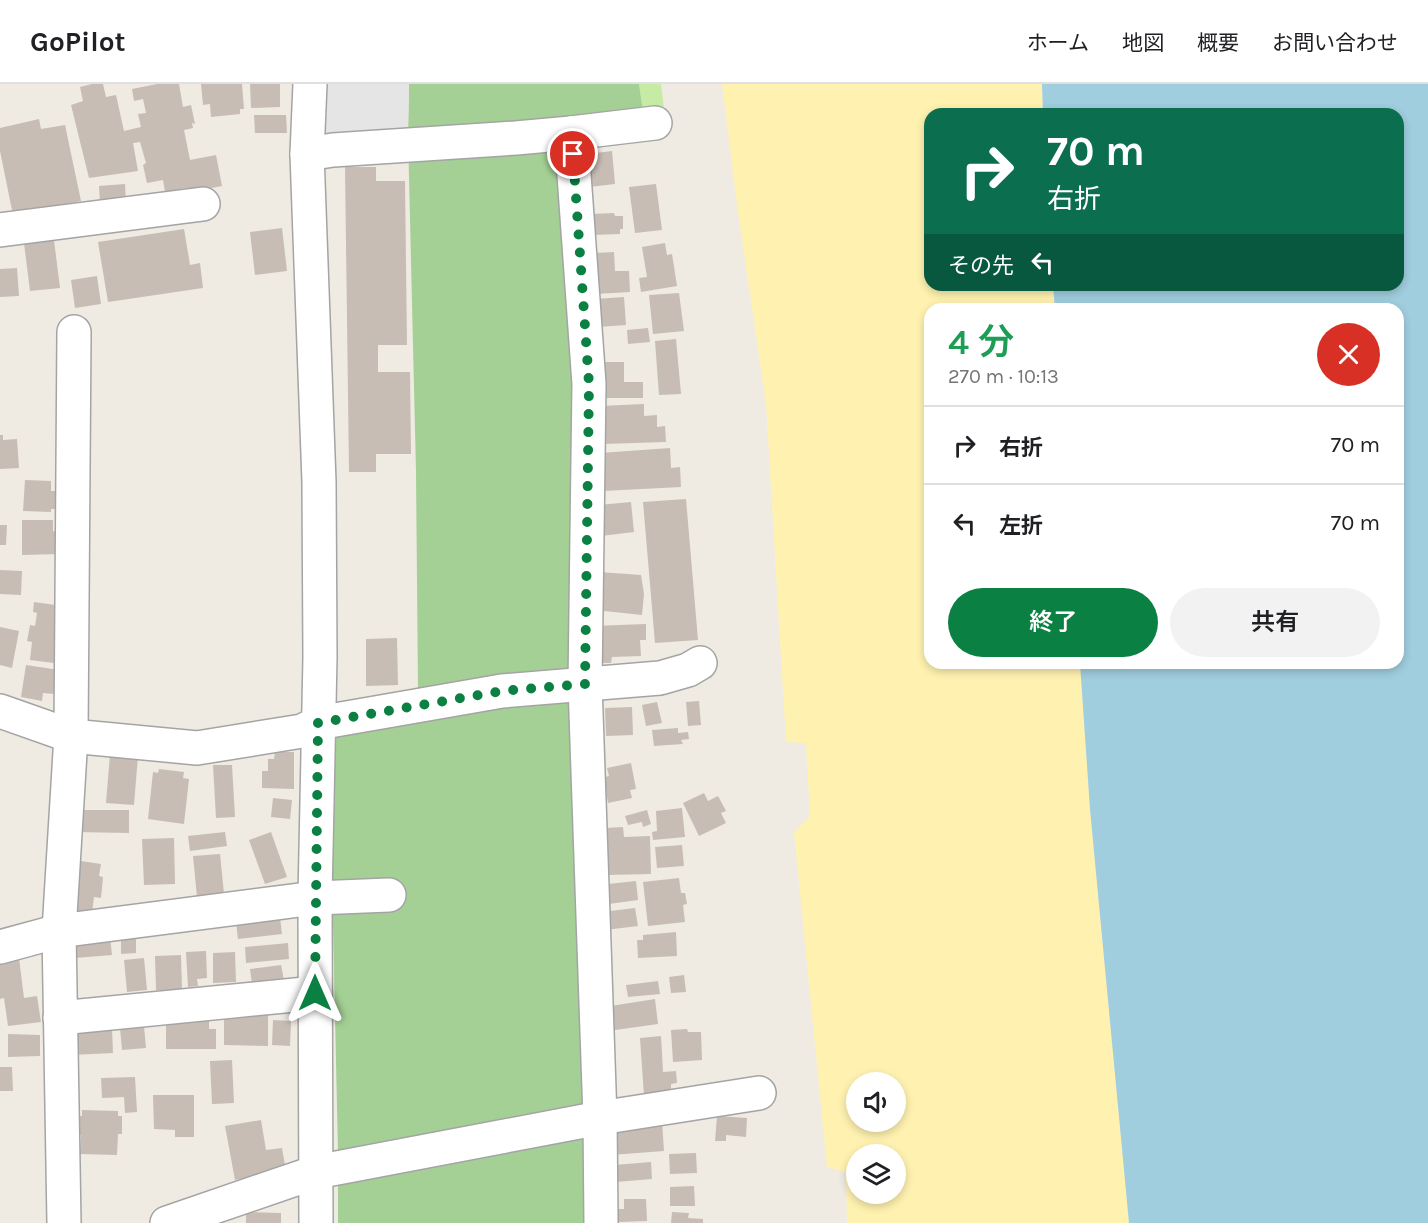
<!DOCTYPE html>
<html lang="ja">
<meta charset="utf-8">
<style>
:root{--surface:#fff;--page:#f2f2f2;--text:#202124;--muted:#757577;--line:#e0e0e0;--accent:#0b8043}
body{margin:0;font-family:Karla,"Noto Sans JP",sans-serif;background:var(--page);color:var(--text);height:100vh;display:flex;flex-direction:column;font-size:22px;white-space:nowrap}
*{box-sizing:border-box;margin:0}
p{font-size:20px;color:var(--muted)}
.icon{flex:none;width:33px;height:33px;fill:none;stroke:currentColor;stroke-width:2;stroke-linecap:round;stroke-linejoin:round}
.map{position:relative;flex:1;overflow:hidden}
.side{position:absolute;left:924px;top:219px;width:480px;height:366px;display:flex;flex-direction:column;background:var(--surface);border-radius:18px;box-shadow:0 3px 9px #0003}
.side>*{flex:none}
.hud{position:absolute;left:924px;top:24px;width:480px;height:183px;border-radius:18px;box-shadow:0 3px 9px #0003;background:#0b6e4f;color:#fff;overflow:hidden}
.buttons{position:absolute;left:846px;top:988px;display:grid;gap:12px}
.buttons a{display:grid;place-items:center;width:60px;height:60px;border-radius:50%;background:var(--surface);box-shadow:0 3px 9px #0003;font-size:30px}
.pin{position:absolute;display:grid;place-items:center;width:51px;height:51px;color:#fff;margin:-26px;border:3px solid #fff;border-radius:50%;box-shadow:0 2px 6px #0007}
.me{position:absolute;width:66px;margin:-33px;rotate:0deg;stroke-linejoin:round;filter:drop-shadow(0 0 4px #0008)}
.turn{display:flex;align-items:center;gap:21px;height:126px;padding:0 24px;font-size:27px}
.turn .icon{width:78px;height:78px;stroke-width:2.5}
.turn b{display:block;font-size:42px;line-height:51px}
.then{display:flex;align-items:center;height:57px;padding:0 24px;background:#0003;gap:12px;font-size:22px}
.round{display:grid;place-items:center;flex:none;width:63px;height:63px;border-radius:32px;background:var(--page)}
.head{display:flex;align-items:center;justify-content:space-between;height:102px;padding:0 24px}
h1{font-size:36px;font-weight:600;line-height:45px;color:#1e9e55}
.cta{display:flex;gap:12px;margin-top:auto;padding:12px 24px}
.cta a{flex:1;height:69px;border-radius:36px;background:var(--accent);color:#fff;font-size:24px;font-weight:600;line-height:69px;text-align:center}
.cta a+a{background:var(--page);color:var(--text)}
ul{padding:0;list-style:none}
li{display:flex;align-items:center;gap:18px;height:78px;padding:0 24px;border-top:2px solid var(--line)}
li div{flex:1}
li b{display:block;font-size:22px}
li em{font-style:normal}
header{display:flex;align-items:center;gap:36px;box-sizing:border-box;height:84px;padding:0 30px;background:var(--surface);border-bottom:2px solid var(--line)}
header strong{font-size:28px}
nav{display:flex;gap:33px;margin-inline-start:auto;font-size:21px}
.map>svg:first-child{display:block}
.grass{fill:#c6eba5}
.forest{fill:#a4d095}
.sand{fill:#fff2b0;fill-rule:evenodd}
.parking{fill:#e5e5e5}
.water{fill:#a0cede}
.building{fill:#c7bdb5}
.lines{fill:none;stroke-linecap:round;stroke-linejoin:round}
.minor-casing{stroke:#a4a4a4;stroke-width:36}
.minor{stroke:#fff;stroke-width:33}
.route{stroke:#0b8043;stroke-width:10;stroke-dasharray:0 18}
</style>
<header>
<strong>GoPilot</strong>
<nav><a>ホーム</a><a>地図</a><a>概要</a><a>お問い合わせ</a></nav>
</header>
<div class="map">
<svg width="1428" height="1139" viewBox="0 0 1428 1139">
<rect width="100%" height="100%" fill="#efebe2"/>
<!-- grass -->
<path class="grass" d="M639,0H661L664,25L643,27Z"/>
<!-- forest -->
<path class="forest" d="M409,0H639L643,27L561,39L578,272L592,1139H338V1069L332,795L335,656L340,645L418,606L416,388L408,51Z"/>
<!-- sand -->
<path class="sand" d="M722,0H1042L1043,30H930V201H1053L1055,225H930V579H1080L1090,725L1129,1139H847L846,1088L827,1083L794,748L810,732L806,659L786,658L766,320L736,114ZM856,999H896V1038H856ZM856,1071H896V1110H856Z"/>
<!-- parking -->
<path class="parking" d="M326,0H409L408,50L324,55Z"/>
<!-- water -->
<path class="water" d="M1042,0H1428V1139H1129L1090,725L1080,579H1398V225H1055L1053,201H1398V30H1043Z"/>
<!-- building -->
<g class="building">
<path d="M92,0H103L106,13L116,11L124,47L141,43L138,30L146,29L143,15L134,17L132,5L157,0H179L183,23L191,21L195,40L192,39L193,44L184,46L190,76L216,71L222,102L186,109L185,104L165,108L163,96L147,99L143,81L146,79L140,58L133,59L138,87L89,94L71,21L83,17L80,3Z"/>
<path d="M201,0H242L244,25H240V30L211,33L210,20L203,21Z"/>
<path d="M250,0H280V23L251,24Z"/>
<path d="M254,31H286L287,49H255Z"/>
<path d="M39,35L41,45L65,41L81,117L13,131L0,67V44Z"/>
<path d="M595,60L596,69L612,67L615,100L589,103L586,61Z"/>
<path d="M345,83H376V97H405L407,261H378V288H410L411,370H376V388H349Z"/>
<path d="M125,100L126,119L100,120L99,102Z"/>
<path d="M656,100L662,146L635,149L629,103Z"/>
<path d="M614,129L615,132H623V145H620V150L592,151L591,130Z"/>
<path d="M282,144L287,187L255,191L250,148Z"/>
<path d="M184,145L190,181L200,179L203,204L108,218L98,158Z"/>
<path d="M54,156L60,204L30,207L24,159Z"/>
<path d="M665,159L667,171L672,170L677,202L641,208L639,194L647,193L642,163Z"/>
<path d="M614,168L615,187H629L630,208L596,210L594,169Z"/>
<path d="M17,184L19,212L0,213V185Z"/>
<path d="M97,192L101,220L75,224L71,196Z"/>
<path d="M679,209L684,247L653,250L649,211Z"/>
<path d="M624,213L626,241L598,243L595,215Z"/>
<path d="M648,244L650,258L628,260L627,246Z"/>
<path d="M676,255L681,310L659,311L655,257Z"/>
<path d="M597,278H624V298H643V314H597Z"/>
<path d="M644,320V332L657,331V343L665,342L666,358L602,360L600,322Z"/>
<path d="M0,351H3V356L17,355L19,384L0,385Z"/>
<path d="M670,364L671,384L680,383L681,403L603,407L600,369Z"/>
<path d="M25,396L51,397V407H64L63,425H51V428L23,427Z"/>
<path d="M686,415L698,556L655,559L643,418Z"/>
<path d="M631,418L634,448L601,452L598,421Z"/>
<path d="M22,436H53V447L56,448L60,470L22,471Z"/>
<path d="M0,441H7L6,461H0Z"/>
<path d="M0,486L22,487L21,511L0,510Z"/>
<path d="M599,488L641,491L644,510L642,531L595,526Z"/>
<path d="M34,518L70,523L62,580L30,576L32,558L27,557L30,541L35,542L37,529L33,528Z"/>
<path d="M646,540V556H640L641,572L612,573L611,579H595L593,542Z"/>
<path d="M0,543L19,547L12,584L0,581Z"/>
<path d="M397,554L398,601L366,602V555Z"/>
<path d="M26,581L66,587L55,602L54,610L43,609L42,617L21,613Z"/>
<path d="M699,617L701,641L688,642L686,618Z"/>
<path d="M657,618L662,639L646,642L642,621Z"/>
<path d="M632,623L633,651L606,652L605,624Z"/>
<path d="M678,644V649L688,648L689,655L681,656L683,660L654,662L652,646Z"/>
<path d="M275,668H294V705L262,704V687H268V675H274Z"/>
<path d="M110,670L138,672L134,721L106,719Z"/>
<path d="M631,679L636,705L630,706L632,714L608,719L606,707L602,708L600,694L609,692L607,684Z"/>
<path d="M213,681H232L235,733L216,734Z"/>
<path d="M159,685L184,688L183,694L189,695L184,740L148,735L153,688L158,689Z"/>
<path d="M704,709L708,717L718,712L726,727L721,729L726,739L699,752L683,719Z"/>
<path d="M273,714L292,716L290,735L271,733Z"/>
<path d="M682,724L685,753L653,756L652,748L657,747L656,727Z"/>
<path d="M76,726H129V749L76,748Z"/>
<path d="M647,726L651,740L643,743L642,738L628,741L625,732Z"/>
<path d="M623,743L624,753L650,752L651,790L606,791L605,744Z"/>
<path d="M225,748L227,762L190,767L188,752Z"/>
<path d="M271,748L287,793L265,800L249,756Z"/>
<path d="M174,754L175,800L144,801L142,755Z"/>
<path d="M682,761L684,782L657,784L655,763Z"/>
<path d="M220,770L224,810L197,813L193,772Z"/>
<path d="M74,776L101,780L99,792L103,793L101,814L94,813L92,829L68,826Z"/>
<path d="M679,794L681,809H685L687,820L683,821L685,838L648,842L643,798Z"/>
<path d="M636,797L638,816L609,820L608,800Z"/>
<path d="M635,824L638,842L605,846L602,828Z"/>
<path d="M279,825L282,850L238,855L235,830Z"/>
<path d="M136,847V869L121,870V848Z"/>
<path d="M676,848L677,872L638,874L637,856H643V851Z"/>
<path d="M110,853L112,871L75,874L73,856Z"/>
<path d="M288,859L289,875L246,879L245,863Z"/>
<path d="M206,867L207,894L197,895L198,902L188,903L186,868Z"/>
<path d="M235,868L236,898L213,899V869Z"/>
<path d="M181,871L182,906H156L155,872Z"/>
<path d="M19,874L24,914L37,912L41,938L8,942L4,914L0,915V876Z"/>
<path d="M144,874L147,906L127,908L124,876Z"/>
<path d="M281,881L284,896L252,900L250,885Z"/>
<path d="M684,891L686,908L671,909L669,893Z"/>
<path d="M658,897L660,910L628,913L626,901Z"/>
<path d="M655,915L658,940L608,947L604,923Z"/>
<path d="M224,927H268V962L224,961Z"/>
<path d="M209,928V945H216V965H166V936Z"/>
<path d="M143,931L146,964L122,966L119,933Z"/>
<path d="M273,936L291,937L290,962L272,961Z"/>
<path d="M69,942L112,944L113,969L71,971Z"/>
<path d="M687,945L688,948H701L702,976L673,978L671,946Z"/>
<path d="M8,950L40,951V972L8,973Z"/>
<path d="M661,952L663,988L676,987L677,999L671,1000V1010L644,1012L640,954Z"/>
<path d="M232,976L234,1019L212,1020L210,977Z"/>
<path d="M0,983H12L13,1007H0Z"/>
<path d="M135,993L137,1028L125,1029L124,1013L102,1014L101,994Z"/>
<path d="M153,1011H194V1053H175V1046L154,1045Z"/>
<path d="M82,1026L118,1027V1032H122V1050H118L117,1071L80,1070L81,1051H74L75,1032H82Z"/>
<path d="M717,1032L747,1034L746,1053L726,1051V1057H715Z"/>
<path d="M261,1036L266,1066L282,1064L286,1087L235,1096L225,1042Z"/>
<path d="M662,1037L664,1067L611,1071L609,1041Z"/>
<path d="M696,1069L697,1089L670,1090L669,1070Z"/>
<path d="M651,1078L652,1095L616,1098L614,1081Z"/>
<path d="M694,1102L695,1122H670V1103Z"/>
<path d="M624,1115H646L647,1137L618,1138V1125H624Z"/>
<path d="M246,1128L281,1129V1139H246Z"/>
<path d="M672,1128L689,1129L688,1134L703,1135V1139H671Z"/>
</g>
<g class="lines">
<defs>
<g id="minor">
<path d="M310,0L307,70L319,398L320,573L315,814L316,1139"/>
<path d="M571,49L655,39"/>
<path d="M307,70L333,66L516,54L571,49L589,300L585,600L600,1034L601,1139"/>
<path d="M0,146L203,120"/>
<path d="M0,627L71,652L197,664L302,647L318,639L502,607L660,594L688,586L700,579"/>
<path d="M0,863L59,847L315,814L389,811"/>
<path d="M60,934L315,909"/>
<path d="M64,1139L59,847L71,652L74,248"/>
<path d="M167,1139L316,1088L600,1034L759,1009"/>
</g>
</defs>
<!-- minor casing -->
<use href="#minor" class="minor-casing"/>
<!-- minor -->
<use href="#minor" class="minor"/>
</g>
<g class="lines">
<!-- route -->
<path class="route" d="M315,909L318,639L502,607L585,600L589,300L573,70"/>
</g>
</svg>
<div class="buttons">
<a><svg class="icon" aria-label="sound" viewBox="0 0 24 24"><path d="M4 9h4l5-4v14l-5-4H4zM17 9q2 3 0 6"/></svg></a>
<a><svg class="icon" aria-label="layers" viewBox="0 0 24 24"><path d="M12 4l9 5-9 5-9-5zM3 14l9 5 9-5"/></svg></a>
</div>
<div class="pin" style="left:573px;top:70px;background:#d93025"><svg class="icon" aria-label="arrive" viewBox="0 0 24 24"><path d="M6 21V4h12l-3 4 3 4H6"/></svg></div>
<svg class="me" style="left:315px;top:909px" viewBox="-20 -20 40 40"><path d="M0-17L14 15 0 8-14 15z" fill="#0b8043" stroke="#fff" stroke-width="4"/></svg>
<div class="hud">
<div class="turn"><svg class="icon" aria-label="right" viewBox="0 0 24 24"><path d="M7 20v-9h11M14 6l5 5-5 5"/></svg><div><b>70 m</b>右折</div></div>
<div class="then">その先<svg class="icon" aria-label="left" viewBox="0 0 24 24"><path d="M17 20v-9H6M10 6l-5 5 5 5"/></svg></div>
</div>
<section class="side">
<div class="head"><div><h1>4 分</h1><p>270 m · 10:13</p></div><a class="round" style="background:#d93025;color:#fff"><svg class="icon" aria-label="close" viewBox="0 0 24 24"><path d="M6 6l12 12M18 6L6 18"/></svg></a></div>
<ul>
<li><svg class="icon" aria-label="right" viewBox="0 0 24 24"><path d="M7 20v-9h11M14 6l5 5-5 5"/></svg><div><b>右折</b></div><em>70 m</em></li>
<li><svg class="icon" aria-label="left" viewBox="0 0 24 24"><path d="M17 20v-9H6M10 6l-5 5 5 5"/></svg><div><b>左折</b></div><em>70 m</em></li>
</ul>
<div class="cta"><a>終了</a><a>共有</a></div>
</section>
</div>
